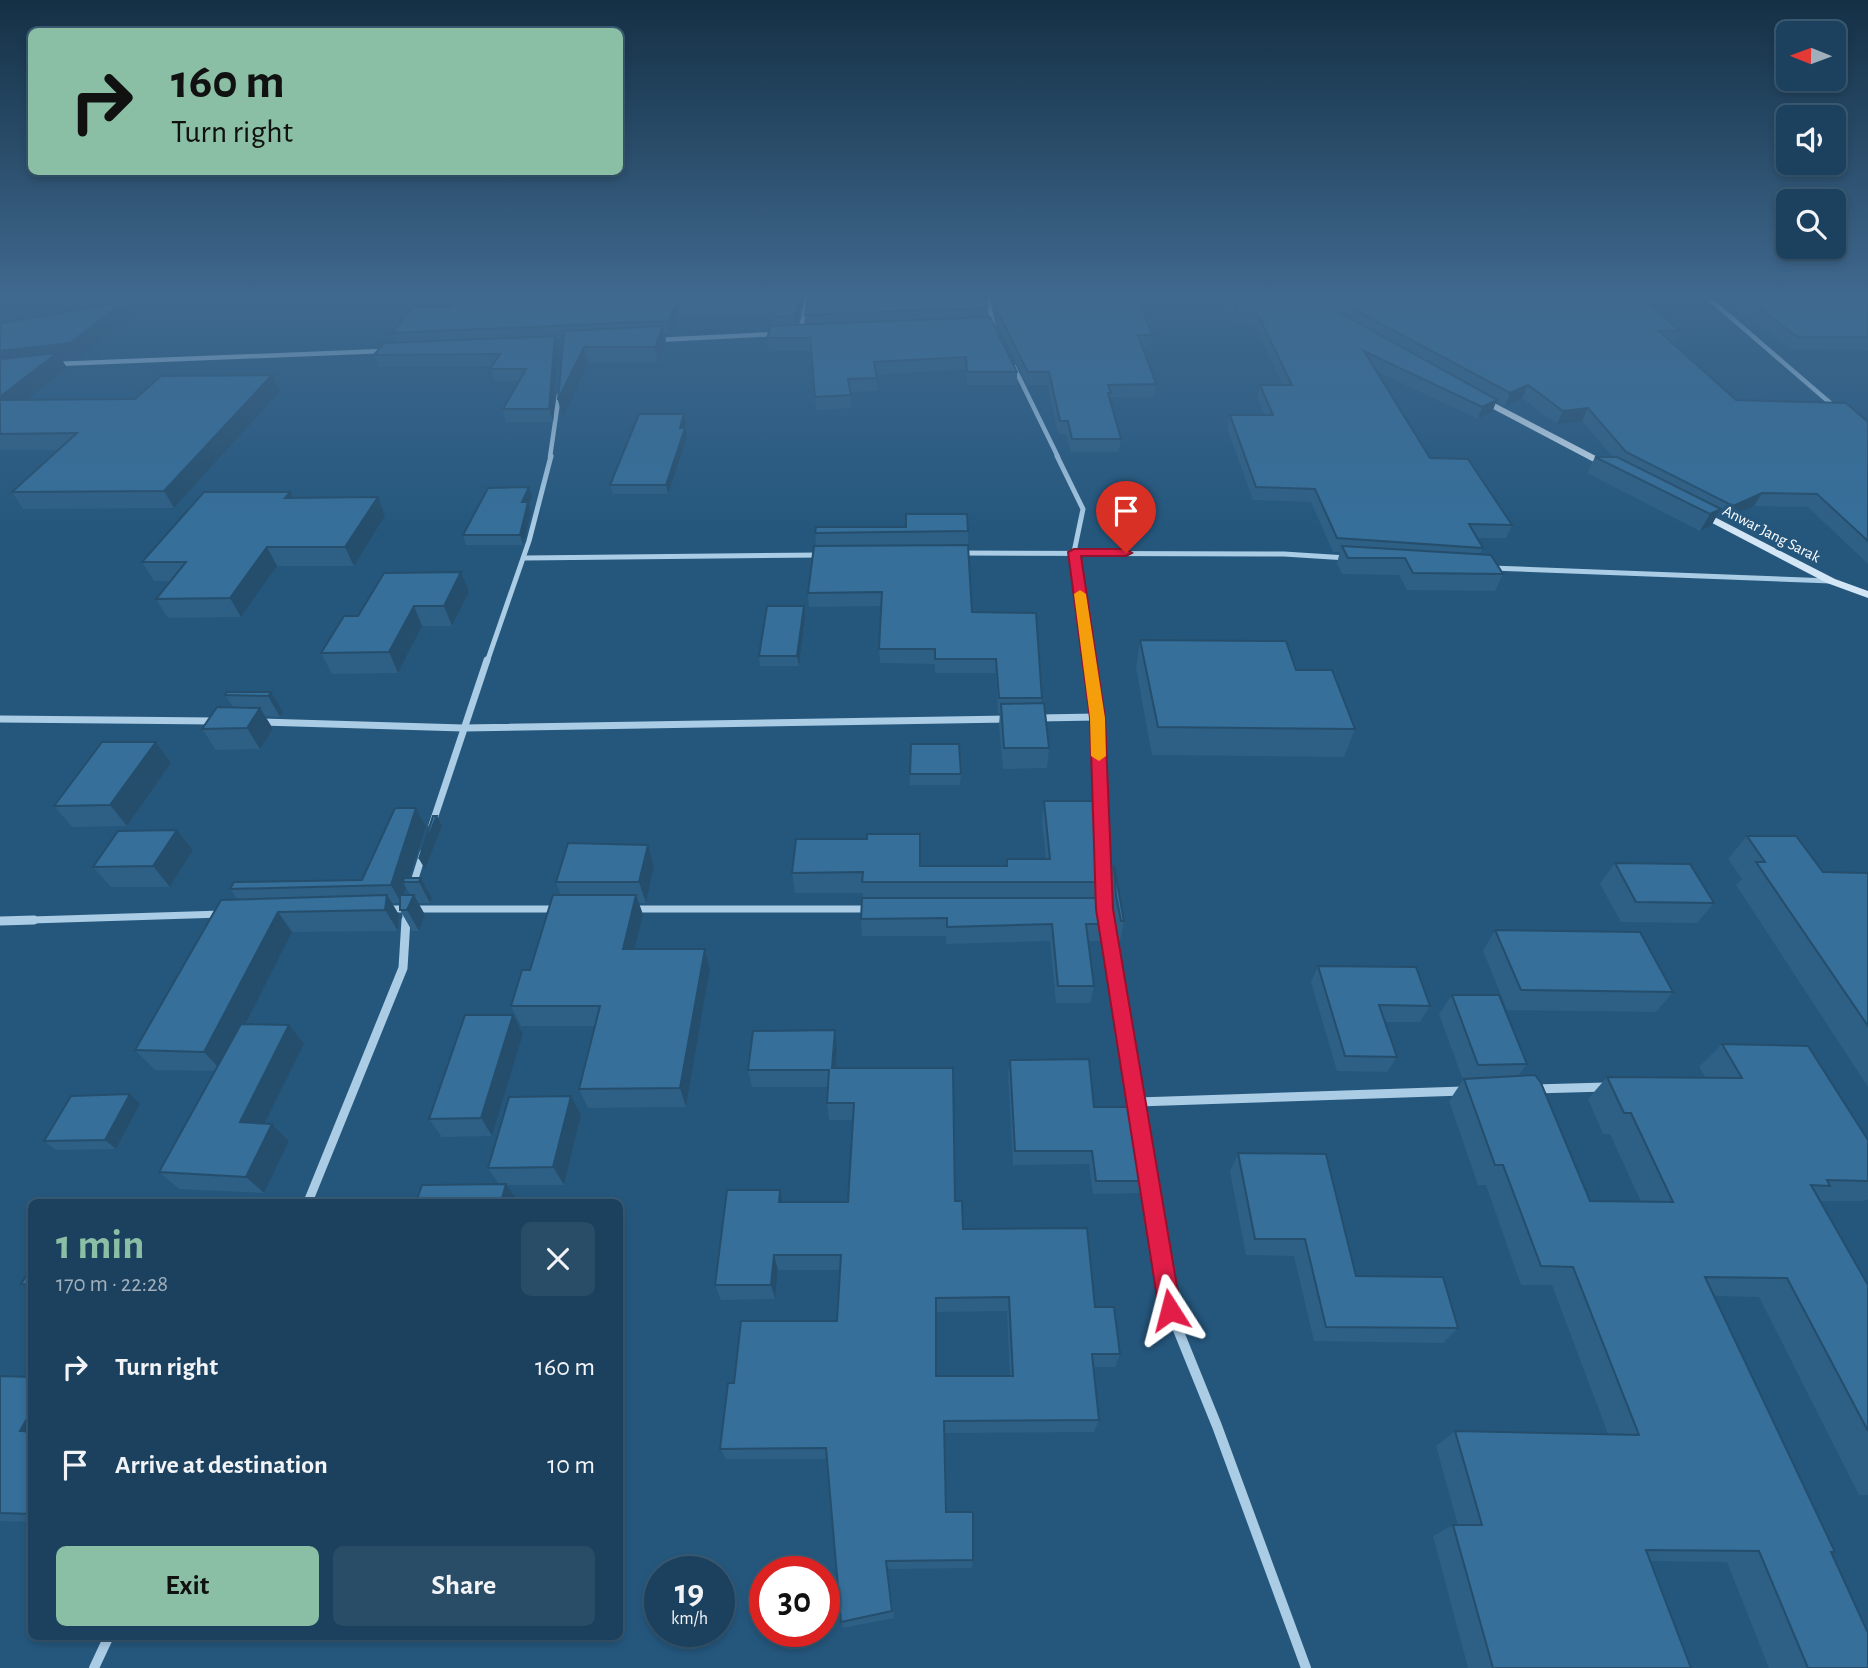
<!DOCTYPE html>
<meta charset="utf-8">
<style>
:root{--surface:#1c415e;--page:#294c67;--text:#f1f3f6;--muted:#a0afbc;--line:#3a5a73;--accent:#8abfa5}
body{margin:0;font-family:"Alegreya Sans",sans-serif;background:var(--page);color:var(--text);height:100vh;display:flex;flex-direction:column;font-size:26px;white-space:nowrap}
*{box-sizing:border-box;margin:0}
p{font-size:23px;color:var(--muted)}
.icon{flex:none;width:38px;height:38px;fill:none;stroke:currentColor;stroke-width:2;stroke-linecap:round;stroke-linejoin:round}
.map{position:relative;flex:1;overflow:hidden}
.panel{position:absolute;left:28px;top:1199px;width:595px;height:441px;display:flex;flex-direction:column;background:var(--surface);border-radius:10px;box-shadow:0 4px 10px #0003,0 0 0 2px var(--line)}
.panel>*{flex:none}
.hud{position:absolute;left:28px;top:28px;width:595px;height:147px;border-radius:10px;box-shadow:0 4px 10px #0003,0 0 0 2px var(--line);background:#8abfa5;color:#111;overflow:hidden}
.needle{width:46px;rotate:271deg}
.buttons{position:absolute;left:1776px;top:21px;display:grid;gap:14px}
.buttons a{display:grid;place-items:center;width:70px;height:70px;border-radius:10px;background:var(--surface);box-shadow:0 4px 10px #0003,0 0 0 2px var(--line);font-size:35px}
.speed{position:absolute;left:644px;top:1556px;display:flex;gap:14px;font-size:35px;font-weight:700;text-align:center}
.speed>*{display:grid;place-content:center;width:91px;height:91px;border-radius:50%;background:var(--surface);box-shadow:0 4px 10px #0003,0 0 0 2px var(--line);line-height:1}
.speed small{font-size:18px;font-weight:400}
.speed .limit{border:10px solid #d22;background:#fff;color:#111}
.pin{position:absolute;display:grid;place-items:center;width:60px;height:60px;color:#fff;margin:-72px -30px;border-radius:50% 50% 50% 0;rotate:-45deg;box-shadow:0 0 7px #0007}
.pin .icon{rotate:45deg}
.me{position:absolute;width:77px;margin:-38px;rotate:351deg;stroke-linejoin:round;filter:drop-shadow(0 0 5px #0008)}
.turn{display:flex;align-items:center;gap:24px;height:147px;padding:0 28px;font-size:32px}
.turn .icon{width:91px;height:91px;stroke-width:2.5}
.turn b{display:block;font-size:49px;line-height:60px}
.round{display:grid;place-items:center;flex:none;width:74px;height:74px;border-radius:10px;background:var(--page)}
.head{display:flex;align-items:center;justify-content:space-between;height:119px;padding:0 28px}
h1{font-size:42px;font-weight:700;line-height:52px;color:var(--accent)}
.action{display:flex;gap:14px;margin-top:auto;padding:14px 28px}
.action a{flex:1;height:80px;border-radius:10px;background:var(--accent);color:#111;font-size:28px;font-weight:700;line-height:80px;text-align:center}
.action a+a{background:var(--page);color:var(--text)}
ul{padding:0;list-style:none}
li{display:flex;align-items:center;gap:21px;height:98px;padding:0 28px}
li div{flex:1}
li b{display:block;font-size:26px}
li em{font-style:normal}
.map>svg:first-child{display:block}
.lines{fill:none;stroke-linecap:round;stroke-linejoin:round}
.street-far4{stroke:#aacce5;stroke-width:4.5}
.street-far3{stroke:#aacce5;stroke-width:5}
.street-far2{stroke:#aacce5;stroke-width:7}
.street-far1{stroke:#aacce5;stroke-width:9}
.street{stroke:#aacce5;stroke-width:10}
.secondary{fill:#d3e6f5;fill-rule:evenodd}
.wall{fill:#2e5f84;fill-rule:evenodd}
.shaded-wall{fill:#254e6c}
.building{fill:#356f9a;stroke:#254e6c;stroke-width:2;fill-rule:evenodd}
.route{fill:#e11d48;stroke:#92132f;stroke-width:2}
.slow{fill:#f59e0b}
.labels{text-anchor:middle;stroke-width:7;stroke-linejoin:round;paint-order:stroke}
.far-street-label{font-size:16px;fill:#fff;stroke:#25577d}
</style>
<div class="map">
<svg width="1868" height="1668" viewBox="0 0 1868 1668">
<rect width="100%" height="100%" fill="#25577d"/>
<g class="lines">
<!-- street-far4 -->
<g class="street-far4">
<path d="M987,295L994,329"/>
<path d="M1705,295L1836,408"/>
<path d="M800,332L808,295"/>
<path d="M657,340L775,334"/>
<path d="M56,364L383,351"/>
<path d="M1014,367L1058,457"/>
<path d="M550,457L559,395"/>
</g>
<!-- street-far3 -->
<g class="street-far3">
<path d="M1057,456L1083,509L1074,552L1089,662"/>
<path d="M960,553L1284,554L1347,558"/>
<path d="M525,558L822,555"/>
<path d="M1491,568L1831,581"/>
<path d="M487,662L529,541L551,456"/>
</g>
<!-- street-far2 -->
<g class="street-far2">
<path d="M1089,660L1097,717L1106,922"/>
<path d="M1039,718L1097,717"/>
<path d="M0,719L215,721"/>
<path d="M262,722L463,728L1009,719"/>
<path d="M432,825L487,660"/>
<path d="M413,885L423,853"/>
<path d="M388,909H558"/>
<path d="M633,909H869"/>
<path d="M0,921L222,914"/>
<path d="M406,922V914"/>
</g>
<!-- street-far1 -->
<g class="street-far1">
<path d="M1106,920L1160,1251"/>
<path d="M0,921L34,920"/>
<path d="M1534,1089L1606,1087"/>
<path d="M1138,1102L1463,1091"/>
<path d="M308,1202L403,968L406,920"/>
</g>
<!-- street -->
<g class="street">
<path d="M1160,1249L1170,1310L1217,1426L1306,1668"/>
<path d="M94,1668L109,1636"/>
</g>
<!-- secondary -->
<g class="secondary">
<path d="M1479,395L1613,465L1615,467L1607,469L1476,400L1475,398Z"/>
<path d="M1697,508L1835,579L1868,591V598L1827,583L1693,513L1692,511Z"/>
</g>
</g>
<!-- wall -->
<g class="wall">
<path d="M803,295L797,325L806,324L805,315L987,308L986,317L1017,372V385H967L966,369L876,375L877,391L850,392L851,408L816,410L811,351H769L767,338L774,326L773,316H764V314L678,316L670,333H665L666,343L658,363H588L563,418L558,400L563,337L556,338L558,347L553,422H506L503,409L519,381H494L490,369L493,366L378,367L374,355L395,342L392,333L450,307Z"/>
<path d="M992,295H1639L1680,331L1674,343H1673L1736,400L1868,422V564L1808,507L1754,506L1725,519L1717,515L1711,526L1700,531L1587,473L1595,457H1613L1582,421L1557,424L1522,398L1505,406L1496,401L1492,412L1478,419L1376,371L1430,458L1512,525L1506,538H1477L1483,548L1480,555L1503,574L1495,591L1407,590L1399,575L1342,574L1337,563L1340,552H1333L1311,502L1253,500L1227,428L1230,415H1265L1257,397L1260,385H1283L1256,329L1251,324H1237L1222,295L1160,296L1158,305L1140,306L1152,335L1150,347H1142L1156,384L1154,397H1111L1110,401L1121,439L1119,452H1071L1066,434H1058L1048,385H1027L997,322Z"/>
<path d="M1722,295H1868V350L1790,349Z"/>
<path d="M131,316L79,358L62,360L67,368L28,399H135L280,391L174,508L23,509L12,492L59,450H0V323Z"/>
<path d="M686,423L684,428L687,438L668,494H613L610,485Z"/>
<path d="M529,487L532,497L529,505L531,512L523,545H466L463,535Z"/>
<path d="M378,497L385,516L354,566H277L241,617L168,618L156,599L170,581H154L142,562L293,498Z"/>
<path d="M968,531V545L972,612L1042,698L1041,703L1049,748L1047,768L1003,769L999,725L1000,713H998L996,673H935V664L880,663L879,649L881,606L809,607L808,593L816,546L815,533Z"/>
<path d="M469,592L452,626H422L398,673L332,674L321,653L358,616Z"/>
<path d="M805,617L799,666H760L759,656Z"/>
<path d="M1140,640L1296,670L1355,729L1344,757L1152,755L1136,668Z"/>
<path d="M271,692L283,712L280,717L265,716L273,729L260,749L216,750L202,729L233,707L225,695Z"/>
<path d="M156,742L171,763L127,826L72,827L54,806Z"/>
<path d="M910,774H961L960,785H910Z"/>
<path d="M1044,801L1103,882L1100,898L1106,924L1102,941H1088L1094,986L1090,1003H1056L1050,941L946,944V936H862L861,919L863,893H795L792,873L920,866H1006L1007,859H1046L1042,822Z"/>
<path d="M416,808L426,827L409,878H421L432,898L430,903H418L425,915L419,931H412L400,910V903H392L399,915L398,931L292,932L246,1024L304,1044L265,1123L272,1124L289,1141L264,1193L179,1189L159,1172L215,1071L155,1070L135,1050L237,899L230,889L362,880ZM406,888L410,895H404Z"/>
<path d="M1747,836L1823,872L1868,873V1087L1736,885L1742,879L1728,859Z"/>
<path d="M648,845L654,866L646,903H639L643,915L635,949H705L710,969L686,1107L588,1108L579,1089L595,1026H521L511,1006L530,970L561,895L556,882Z"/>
<path d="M193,850L170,887H111L93,867Z"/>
<path d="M1615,863L1714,903L1697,923L1621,922L1600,884Z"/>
<path d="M1114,865L1124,921L1120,941H1117L1112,916L1111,885Z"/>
<path d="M1495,930L1673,992L1656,1012L1507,1010L1483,951Z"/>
<path d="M1318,966L1430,1006L1420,1022H1385L1397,1057L1387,1072L1337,1071L1311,982Z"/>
<path d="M1452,995L1527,1064L1518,1076L1590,1201L1641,1202L1610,1134H1603L1588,1099L1607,1077L1706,1078L1699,1067L1722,1044L1868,1140V1199L1864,1201H1820L1868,1285V1495H1859L1759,1297L1713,1296L1835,1552L1831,1553L1868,1668H1769L1727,1562L1650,1561L1691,1668H1468L1433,1536L1453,1525H1458L1436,1446L1455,1431L1608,1434L1552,1285H1521L1486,1185H1478L1449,1101L1463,1080L1439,1014Z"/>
<path d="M513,1015L523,1034L492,1136L442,1137L429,1119Z"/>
<path d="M835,1030L837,1048L835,1068L955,1201L963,1229L1095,1307L1120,1354L1115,1367H1093L1099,1420L1094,1432L945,1433L946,1512L973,1560L972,1568L888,1569L894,1618L843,1628L841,1622L827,1459H726L720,1449L734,1383L837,1321L840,1270H778L775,1299L721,1300L715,1285L783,1202H848L853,1120H829L827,1103L828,1087H752L748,1070ZM1007,1311L1010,1376H936V1312Z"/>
<path d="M1010,1060L1094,1107L1137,1143L1148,1181L1144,1193L1093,1194L1089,1164L1013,1165L1008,1073Z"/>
<path d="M140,1104L116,1149L56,1150L44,1141Z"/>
<path d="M581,1115L564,1185H507L518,1201L499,1184L488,1168Z"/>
<path d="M1238,1153L1356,1276L1458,1328L1443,1343L1314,1341L1294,1256L1246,1255L1230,1171Z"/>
<path d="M32,1267V1290L21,1284Z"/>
<path d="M0,1376L32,1377V1522L0,1521Z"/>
</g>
<!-- shaded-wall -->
<g class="shaded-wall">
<path d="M800,295H803L796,328L795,316Z"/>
<path d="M124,302L131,316L79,358L62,360L67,368L7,416L0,404V351Z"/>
<path d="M676,304L678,316L670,333L668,321Z"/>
<path d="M663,326L666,343L658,363L655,347Z"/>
<path d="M555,336L558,347L553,422L549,409Z"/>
<path d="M584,347L588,363L563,418L558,400Z"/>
<path d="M272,375L280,391L174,508L164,491Z"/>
<path d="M1528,385L1522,398L1505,406L1510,393Z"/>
<path d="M1497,400L1492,412L1478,419L1482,407Z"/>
<path d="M1588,408L1582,421L1557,424L1563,411Z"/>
<path d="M684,414L686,423L681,438L680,428Z"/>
<path d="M685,428L687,438L668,494L666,485Z"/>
<path d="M529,487L532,497L529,505L531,512L523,545L520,535L522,502Z"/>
<path d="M290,492L299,510L285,498Z"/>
<path d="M1762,493L1754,506L1725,519L1733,506Z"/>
<path d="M378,497L385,516L354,566L345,547Z"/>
<path d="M1721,509L1711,526L1700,531L1710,514Z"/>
<path d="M267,547L277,566L241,617L230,598Z"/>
<path d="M461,572L469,592L452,626L444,606Z"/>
<path d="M414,606L422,626L398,673L389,652Z"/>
<path d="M804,606L805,617L799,666L797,656Z"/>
<path d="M271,692L283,712L280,717L268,696Z"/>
<path d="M260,708L273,729L260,749L247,728Z"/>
<path d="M156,742L171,763L127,826L110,805Z"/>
<path d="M416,808L426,827L408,882H403L406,888L401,903L391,885Z"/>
<path d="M437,816L442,826L425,869L419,859Z"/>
<path d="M177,830L193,850L170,887L153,866Z"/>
<path d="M648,845L654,866L646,903L639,882Z"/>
<path d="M421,878L432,898L430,903L419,882Z"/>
<path d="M387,895L399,915L398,931L385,910Z"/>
<path d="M414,895L425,915L419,931L407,910Z"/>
<path d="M636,895L643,915L630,969L623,949Z"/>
<path d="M278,912L292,932L222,1071L204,1052Z"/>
<path d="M705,949L710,969L686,1107L680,1088Z"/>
<path d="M513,1015L523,1034L492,1136L481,1118Z"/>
<path d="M289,1025L304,1044L257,1139L240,1122Z"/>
<path d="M835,1030L837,1048L834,1085L832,1068Z"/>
<path d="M130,1094L140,1104L116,1149L105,1140Z"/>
<path d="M571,1096L581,1115L564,1185L553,1167Z"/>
<path d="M272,1124L289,1141L264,1193L246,1177Z"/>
<path d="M506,1184L518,1201V1202H501Z"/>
<path d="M780,1190L783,1206L779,1202Z"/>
<path d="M774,1255L778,1270L775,1299L771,1285Z"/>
<path d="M32,1410V1436L20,1431Z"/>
</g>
<!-- building -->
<g class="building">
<path d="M460,295H800L795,316L773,317L776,305H762L763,303L676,304L668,321L392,333L413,307H450Z"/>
<path d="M809,295H985L987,308L805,315Z"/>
<path d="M994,295H1137L1152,335H1138L1156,384L1108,385L1111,393H1108L1121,439H1072L1068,421H1060L1049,372H1028L997,311Z"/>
<path d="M1230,295H1308L1497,400L1482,407L1364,351L1430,458L1468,459L1512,525L1469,524L1483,548L1337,538L1315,489L1256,487L1230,415H1273L1260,385H1292L1259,317L1254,313H1240Z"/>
<path d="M1327,295H1639L1680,331H1659L1736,400L1846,403L1868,422V541L1817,494L1762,493L1733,506L1626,452L1588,408L1563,411L1528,385L1510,393Z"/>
<path d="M1744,295H1868V337H1797Z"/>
<path d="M124,302L70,343L0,351V323Z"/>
<path d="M990,317L1017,372H967L966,357L874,362L877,378L848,379L851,395L815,397L810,338H767L771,326Z"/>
<path d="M663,326L655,347H584L558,400L564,331Z"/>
<path d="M555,336L549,409H503L526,369H490L500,354L374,355L384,343Z"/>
<path d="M57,353L0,397V359Z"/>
<path d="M272,375L164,491L12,492L77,433L0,434V400L135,399L161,376Z"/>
<path d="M639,414H684L680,428H685L666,485H610Z"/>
<path d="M1595,457H1617L1721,509L1710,514Z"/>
<path d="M529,487L522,502H528L520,535H463L488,488Z"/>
<path d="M204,492H290L285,498L378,497L345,547H267L230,598L156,599L186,562H142Z"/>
<path d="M906,514H967L968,531L815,533L816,527H906Z"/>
<path d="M968,545L972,612L1036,613L1042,698H999L996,659H935V649H879L882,592L808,593L814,546Z"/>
<path d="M1342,546L1491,555L1503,574L1413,573L1405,558H1348Z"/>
<path d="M461,572L444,606H414L389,652L321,653L344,616H358L384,573Z"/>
<path d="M767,606H804L797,656H759Z"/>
<path d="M1140,640L1286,641L1296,670H1332L1355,729L1158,727Z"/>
<path d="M227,692H271L268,696L225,695Z"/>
<path d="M1044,703L1049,748H1004L1001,704Z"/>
<path d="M217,707L260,708L247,728L202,729Z"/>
<path d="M102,742H156L110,805L54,806Z"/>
<path d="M911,744H959L961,774H910Z"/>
<path d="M1044,801H1099L1103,882H862L863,872L792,873L796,839H867V834H920V866H1007V859H1050Z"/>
<path d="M395,808H416L391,885L230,889L234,882L362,880Z"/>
<path d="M433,816H437L419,859Z"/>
<path d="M177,830L153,866L93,867L118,831Z"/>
<path d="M1747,836H1796L1823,872L1868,873V1026L1756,862H1765Z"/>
<path d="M568,843L648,845L639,882H556Z"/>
<path d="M1615,863L1690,864L1714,903L1636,902Z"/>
<path d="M1114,865L1124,921H1121L1116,896Z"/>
<path d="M404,878H421L419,882H403Z"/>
<path d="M387,895L385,910L278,912L204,1052L135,1050L221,900Z"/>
<path d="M400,895H414L407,910H400Z"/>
<path d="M553,895H636L623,949H705L680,1088L579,1089L600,1006H511L522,970H530Z"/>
<path d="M862,898H1103L1106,924H1086L1094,986H1058L1052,924L947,927V918L861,919Z"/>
<path d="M1495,930L1640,932L1673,992L1521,990Z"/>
<path d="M1318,966L1416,967L1430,1006L1379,1005L1397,1057L1345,1056Z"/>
<path d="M1452,995H1499L1527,1064L1478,1065Z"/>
<path d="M465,1015H513L481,1118L429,1119Z"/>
<path d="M241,1024L289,1025L240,1122L272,1124L246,1177L159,1172Z"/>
<path d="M835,1030L832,1068H953L955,1201H962L963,1229L1087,1228L1095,1307H1114L1120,1354H1092L1099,1420L944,1421L946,1512H973V1560L886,1561L892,1611L841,1622L826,1448L720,1449L728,1383H734L741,1321H837L841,1255H774L771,1285H715L727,1190H780L779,1202H848L854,1103H827L829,1070H748L753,1031ZM1009,1297L1013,1376H936V1298Z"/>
<path d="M1722,1044L1808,1046L1868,1140V1181L1827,1180L1830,1186L1811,1185L1868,1285V1431L1787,1278L1705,1277L1835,1552H1831L1868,1633V1668H1808L1759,1551L1646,1550L1691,1668H1493L1453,1525H1482L1455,1431L1639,1435L1573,1267L1541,1266L1503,1165H1495L1464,1079L1535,1075L1541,1083L1590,1201L1673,1202L1631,1113H1624L1607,1077L1742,1078Z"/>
<path d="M1089,1059L1094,1107H1131L1137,1143L1141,1142L1148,1181H1096L1092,1151H1015L1010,1060Z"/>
<path d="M130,1094L105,1140L44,1141L71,1096Z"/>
<path d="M571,1096L553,1167L488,1168L509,1097Z"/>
<path d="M1238,1153L1326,1154L1356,1276L1443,1277L1458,1328L1326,1327L1305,1239H1255Z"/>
<path d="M506,1184L501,1202H416L422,1185Z"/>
<path d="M32,1267V1285L21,1284Z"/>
<path d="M0,1376L32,1377V1410L20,1431L32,1432V1514L0,1513Z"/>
</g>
<!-- sky -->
<linearGradient id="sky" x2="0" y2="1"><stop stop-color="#143045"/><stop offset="0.56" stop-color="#40698f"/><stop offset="1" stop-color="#40698f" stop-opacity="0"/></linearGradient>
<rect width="1868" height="529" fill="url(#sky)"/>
<!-- route -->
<path class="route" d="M1074,549H1126L1132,553L1126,556H1081L1105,718L1113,909L1181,1310L1178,1318L1170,1322L1162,1318L1159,1310L1096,909L1090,718L1068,552Z"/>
<!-- slow -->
<path class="slow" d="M1080,590L1086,594L1105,718L1106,756L1099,761L1091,756L1090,718L1074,594Z"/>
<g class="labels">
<!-- far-street labels -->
<g class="far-street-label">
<text transform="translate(1772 533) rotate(27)" y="6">Anwar Jang Sarak</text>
</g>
</g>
</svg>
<div class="buttons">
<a><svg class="needle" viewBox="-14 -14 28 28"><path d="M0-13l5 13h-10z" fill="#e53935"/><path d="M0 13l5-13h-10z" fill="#a0afbc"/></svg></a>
<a><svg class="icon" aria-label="sound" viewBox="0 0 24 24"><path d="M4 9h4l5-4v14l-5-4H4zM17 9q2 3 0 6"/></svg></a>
<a><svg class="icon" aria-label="search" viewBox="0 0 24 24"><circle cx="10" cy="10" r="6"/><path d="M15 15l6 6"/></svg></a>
</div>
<div class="speed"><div>19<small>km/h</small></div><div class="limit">30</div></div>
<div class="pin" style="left:1126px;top:553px;background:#d93025"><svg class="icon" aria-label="arrive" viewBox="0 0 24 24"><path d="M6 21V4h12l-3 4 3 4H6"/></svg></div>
<svg class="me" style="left:1170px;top:1310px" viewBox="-20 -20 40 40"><path d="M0-17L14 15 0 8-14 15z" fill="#e11d48" stroke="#fff" stroke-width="4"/></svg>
<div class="hud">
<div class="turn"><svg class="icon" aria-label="right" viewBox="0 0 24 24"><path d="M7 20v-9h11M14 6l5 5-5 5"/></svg><div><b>160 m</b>Turn right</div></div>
</div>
<section class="panel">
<div class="head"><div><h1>1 min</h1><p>170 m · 22:28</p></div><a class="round"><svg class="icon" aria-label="close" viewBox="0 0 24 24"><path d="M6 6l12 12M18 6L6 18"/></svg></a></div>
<ul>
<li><svg class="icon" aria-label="right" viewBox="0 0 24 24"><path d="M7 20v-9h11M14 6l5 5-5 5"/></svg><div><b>Turn right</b></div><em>160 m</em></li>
<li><svg class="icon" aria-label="arrive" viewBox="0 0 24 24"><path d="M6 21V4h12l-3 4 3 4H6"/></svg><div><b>Arrive at destination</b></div><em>10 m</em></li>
</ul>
<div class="action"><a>Exit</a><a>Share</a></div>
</section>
</div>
